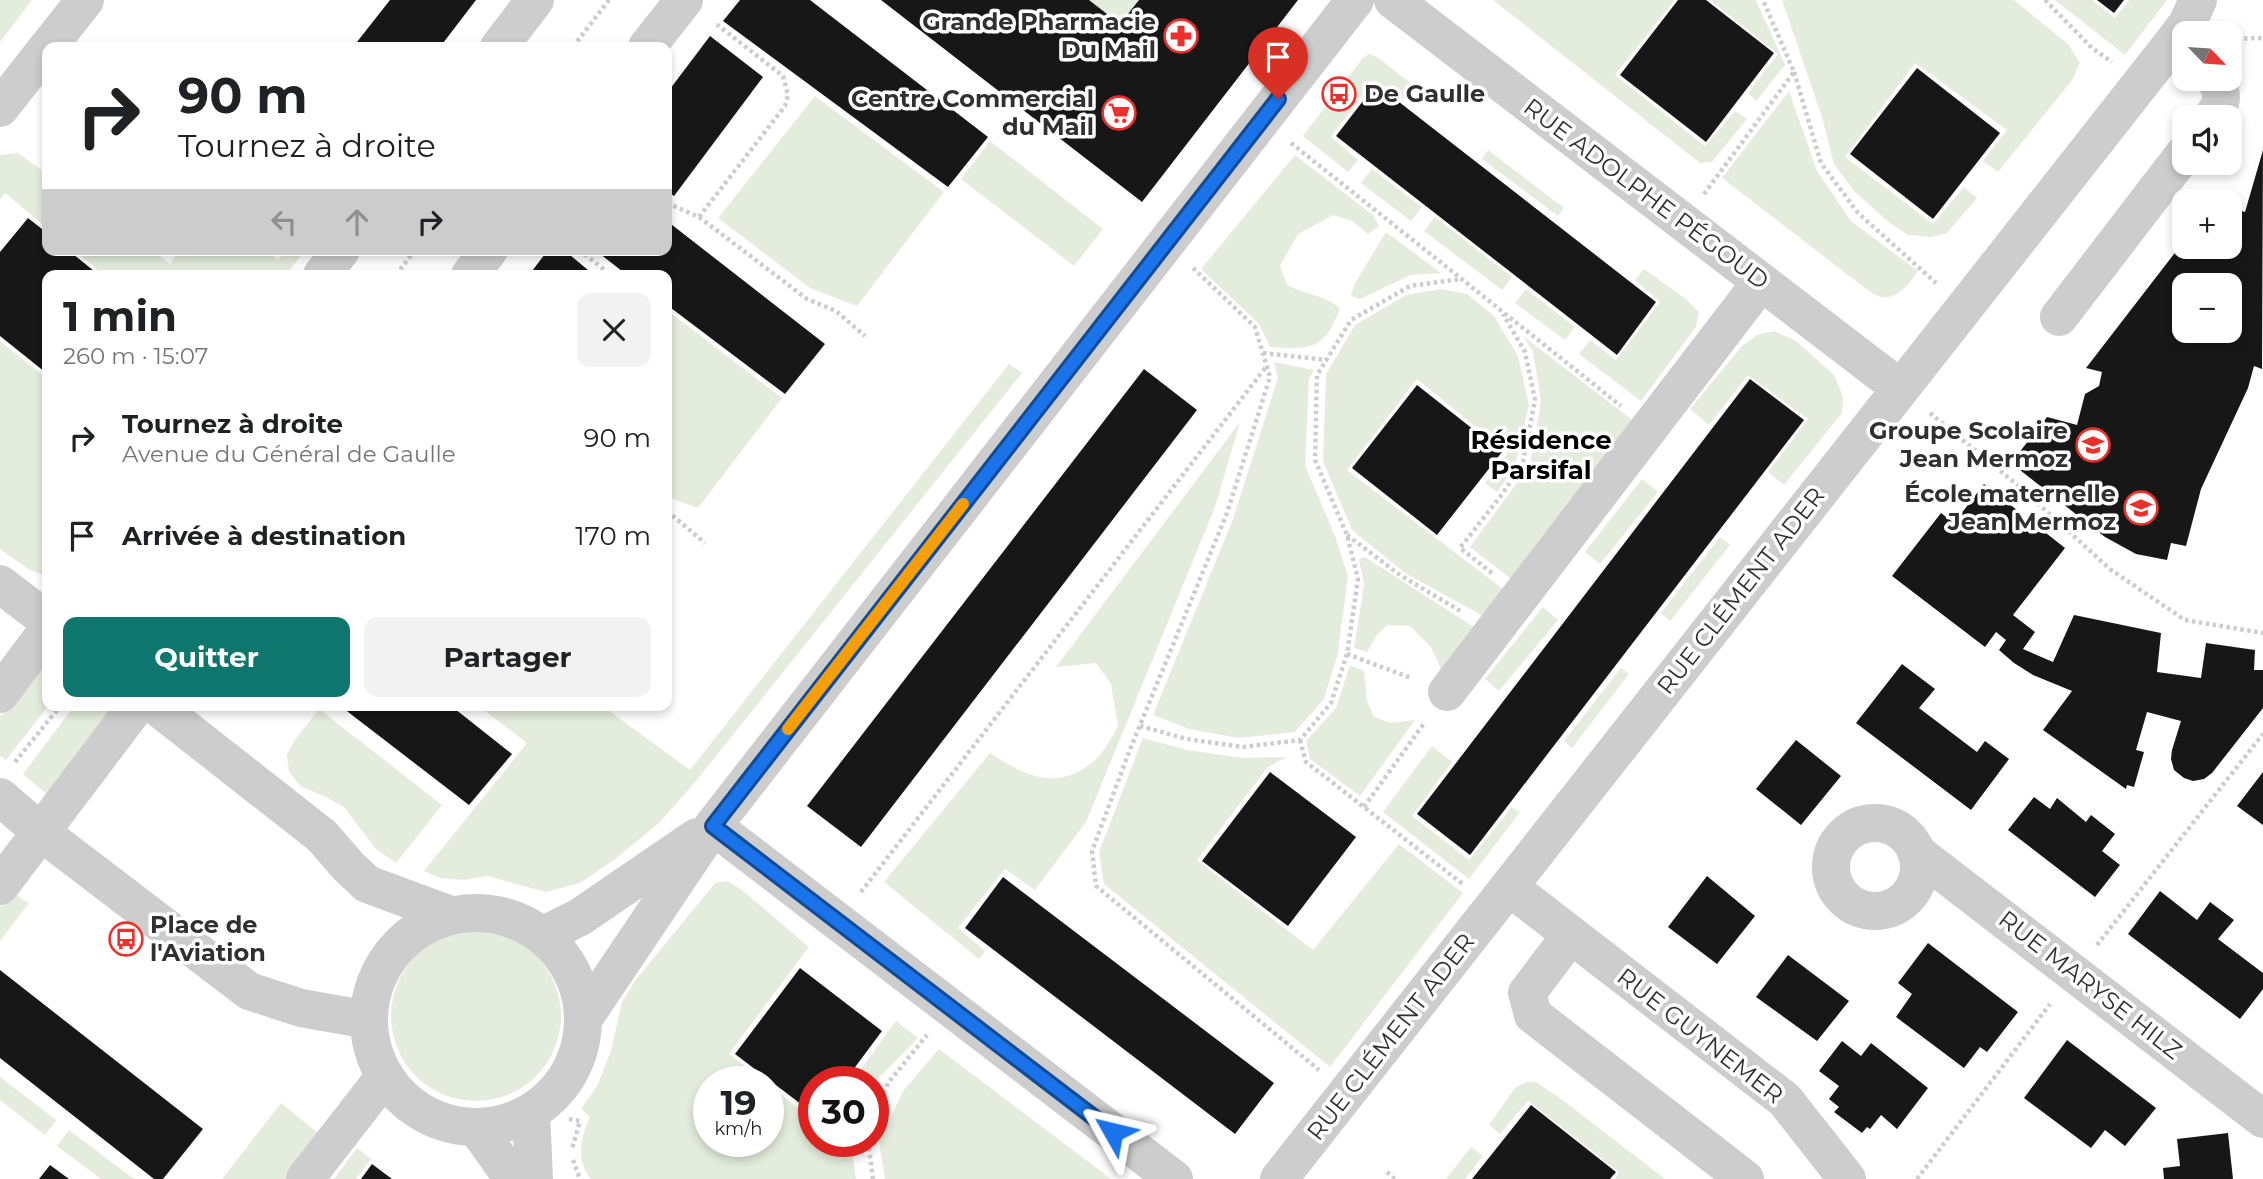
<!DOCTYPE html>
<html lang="fr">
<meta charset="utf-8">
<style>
:root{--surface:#fff;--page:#f2f2f2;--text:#202124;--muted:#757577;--accent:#0f766e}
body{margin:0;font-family:Montserrat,sans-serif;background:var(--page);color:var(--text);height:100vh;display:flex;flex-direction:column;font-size:26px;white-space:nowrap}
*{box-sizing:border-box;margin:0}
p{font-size:23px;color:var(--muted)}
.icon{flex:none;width:38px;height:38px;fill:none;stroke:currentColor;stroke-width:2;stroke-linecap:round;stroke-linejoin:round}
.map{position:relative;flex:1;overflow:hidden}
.details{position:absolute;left:42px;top:270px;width:630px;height:441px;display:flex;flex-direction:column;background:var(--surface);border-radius:14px;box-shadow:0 4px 10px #0003}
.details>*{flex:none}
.banner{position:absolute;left:42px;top:42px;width:630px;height:214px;border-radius:14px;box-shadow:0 4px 10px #0003;background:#fff;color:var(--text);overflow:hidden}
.needle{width:46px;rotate:115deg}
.tools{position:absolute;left:2172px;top:21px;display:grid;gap:14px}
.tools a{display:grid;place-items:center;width:70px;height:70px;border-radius:14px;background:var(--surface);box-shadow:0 4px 10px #0003;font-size:35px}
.speed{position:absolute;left:693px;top:1066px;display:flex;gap:14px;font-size:35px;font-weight:700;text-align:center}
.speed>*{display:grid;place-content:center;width:91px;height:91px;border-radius:50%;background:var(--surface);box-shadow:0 4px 10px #0003;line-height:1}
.speed small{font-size:18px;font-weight:400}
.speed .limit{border:10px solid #d22;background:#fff;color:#111}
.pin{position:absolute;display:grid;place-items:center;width:60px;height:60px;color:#fff;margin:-72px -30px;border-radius:50% 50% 50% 0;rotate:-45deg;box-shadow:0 0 7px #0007}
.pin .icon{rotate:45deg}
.me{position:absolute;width:77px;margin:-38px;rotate:307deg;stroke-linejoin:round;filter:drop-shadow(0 0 5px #0008)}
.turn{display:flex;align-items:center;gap:24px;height:147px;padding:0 21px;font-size:32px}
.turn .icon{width:91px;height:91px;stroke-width:2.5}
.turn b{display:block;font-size:49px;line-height:60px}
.lanes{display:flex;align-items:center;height:66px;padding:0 21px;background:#0003;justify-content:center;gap:35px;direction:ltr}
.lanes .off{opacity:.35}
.round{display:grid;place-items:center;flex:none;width:74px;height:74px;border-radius:14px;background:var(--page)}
.head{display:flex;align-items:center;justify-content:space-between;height:119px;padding:0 21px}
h1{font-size:42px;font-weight:700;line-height:52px}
.action{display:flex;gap:14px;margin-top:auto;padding:14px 21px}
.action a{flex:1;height:80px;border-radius:14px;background:var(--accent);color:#fff;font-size:28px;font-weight:700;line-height:80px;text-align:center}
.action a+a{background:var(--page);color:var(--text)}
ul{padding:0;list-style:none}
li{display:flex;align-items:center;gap:21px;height:98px;padding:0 21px}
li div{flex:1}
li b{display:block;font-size:26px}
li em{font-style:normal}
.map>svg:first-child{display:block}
.green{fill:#e4eddd}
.building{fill:#171717;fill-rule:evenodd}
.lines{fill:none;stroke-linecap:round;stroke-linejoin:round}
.path{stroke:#cdcdcd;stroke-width:4.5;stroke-dasharray:3.5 3.5;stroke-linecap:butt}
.minor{stroke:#cdcdcd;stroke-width:38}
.route-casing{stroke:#114b97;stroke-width:18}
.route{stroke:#1a73e8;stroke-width:12}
.slow{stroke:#f59e0b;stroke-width:12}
.labels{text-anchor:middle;stroke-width:7;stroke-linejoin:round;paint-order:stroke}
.poi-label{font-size:24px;font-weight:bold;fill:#303030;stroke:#fff;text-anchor:end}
.street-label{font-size:24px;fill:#303030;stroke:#fff}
.neighbourhood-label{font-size:26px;font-weight:bold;fill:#000;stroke:#fff}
</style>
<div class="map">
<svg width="2263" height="1179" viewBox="0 0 2263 1179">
<rect width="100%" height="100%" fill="#fff"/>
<!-- green -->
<g class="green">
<path d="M0,0H32L0,42Z"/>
<path d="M1089,0H1139L1120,24Z"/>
<path d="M1493,0H1675L1615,75L1705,146L1735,111L1747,119L1712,162L1700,163Z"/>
<path d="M1710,0H1756L1785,65L1756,101L1748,93L1778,54Z"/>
<path d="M1782,0H2014L2068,44L2080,63L2073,79L1998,172L1983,161L2007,130L1915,63L1845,157L1933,224L1964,187L1977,198L1947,233L1931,237L1908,235L1891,224L1855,192L1834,164L1822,117Z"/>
<path d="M2055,0H2092L2115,18L2129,0H2167L2125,55Z"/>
<path d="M1369,54L1377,57L1413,85L1402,99L1374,80L1331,137L1358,160L1348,172L1303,136L1363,58Z"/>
<path d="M1789,91L1817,171L1851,221L1918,271C1910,283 1897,300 1881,297C1876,296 1869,291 1865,288L1722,178Z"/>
<path d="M815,96L944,192L857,306L810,288L718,218Z"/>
<path d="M990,141L1103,229L1074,266L961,179Z"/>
<path d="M1488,150L1564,208L1558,216L1482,159Z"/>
<path d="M18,153L47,174V228L5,193L0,199V155Z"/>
<path d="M1295,155L1373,215L1379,226L1368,234L1352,221L1333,215L1298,234L1280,266L1287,285C1304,294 1325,295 1340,308C1325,350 1311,350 1270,347L1259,324L1201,269Z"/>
<path d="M1372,169L1422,207L1411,221L1361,183Z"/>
<path d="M1435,217L1512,277L1502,290L1424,231Z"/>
<path d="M1386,232L1441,273L1411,275L1360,299L1351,296L1354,285Z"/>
<path d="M74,250H152L170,264L180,250H264L278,260L286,250H305L286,275H104Z"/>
<path d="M1644,269L1686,299L1699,312L1696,327L1641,401L1579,354L1590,340L1616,360L1660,302L1635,280Z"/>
<path d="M1441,289L1467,294L1494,316L1518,356L1529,405L1515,467L1497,492L1485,483L1508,453L1417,379L1347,470L1512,596L1492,621L1405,573L1352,530L1323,461L1326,374L1355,325L1406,295Z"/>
<path d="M1526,289L1575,327L1565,340L1515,303Z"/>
<path d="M667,310L782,398L698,508L667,497Z"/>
<path d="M1774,331L1796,341L1835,376L1843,397L1842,413L1784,485L1768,472L1808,419L1748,375L1709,425L1690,409L1742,346L1757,335Z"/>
<path d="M1523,336L1635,422L1515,582L1470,547L1530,465L1541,401L1533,352Z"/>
<path d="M0,341L45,377L47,374L46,576L30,570L0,549Z"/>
<path d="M1274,362L1314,370L1309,379L1305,465L1335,536L1348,576L1338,653L1324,699L1295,732L1238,738L1189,729L1153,715L1233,519L1278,378Z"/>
<path d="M1009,364L1022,373L696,781L659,823L614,860L580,883L546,892L487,876L464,880L440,878L424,871L527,743L477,705H601L690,770Z"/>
<path d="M1240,422L1215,507L1086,822L1035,890L1005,869L958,928L985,951L979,959L884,882L990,753C1025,775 1055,792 1093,762C1103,754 1111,738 1118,727L1111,684L1096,663L1056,667Z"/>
<path d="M1642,479L1658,492L1600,564L1585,552Z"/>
<path d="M1720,537L1730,545L1670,621L1661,613Z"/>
<path d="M1365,557L1485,634L1441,669L1431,647L1410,626L1387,625L1376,636L1367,652L1354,648L1364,585L1359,559Z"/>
<path d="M1543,607L1558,620L1499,691L1485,679Z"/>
<path d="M47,656V705H49L6,760L0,756V717Z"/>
<path d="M1350,665L1364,671L1367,701L1374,717L1391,723L1415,720L1360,796L1310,759L1306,741L1336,708Z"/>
<path d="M1621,668L1629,674L1572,748L1564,741Z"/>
<path d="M75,705H119L50,797L23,774Z"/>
<path d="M319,709L442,805L396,863L376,849L344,807L324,796L301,787L289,772L287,755L294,741Z"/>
<path d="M1143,738L1187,750L1244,758L1286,757L1267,768L1197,860L1313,950L1399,844L1463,893L1330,1067L1104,884L1099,852Z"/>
<path d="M1432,746L1452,762L1412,816L1469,860L1512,807L1520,812L1469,879L1383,812Z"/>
<path d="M727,881L742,890L809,947L729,1054L764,1081L709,1082V1141H768V1085L814,1120V1141H851L856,1179H591C575,1160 581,1137 590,1117L581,1109L597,1086L611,1051L622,1002L634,982L715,883Z"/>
<path d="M11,892L29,903L0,941V907Z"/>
<circle cx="476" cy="1016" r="85"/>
<path d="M896,1021L918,1038L876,1081L873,1088V1082L852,1081Z"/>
<path d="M939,1049L1111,1179H885L879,1142L903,1091Z"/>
<path d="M0,1077L56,1120L45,1135L0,1100Z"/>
<path d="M1526,1082H1536L1560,1098L1665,1179H1615L1619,1172L1528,1101L1500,1134L1489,1125L1515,1088Z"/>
<path d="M281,1103L323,1137L291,1179H222Z"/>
<path d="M69,1130L134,1179H101L57,1146Z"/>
<path d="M1471,1147L1483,1156L1465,1179H1446Z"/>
<path d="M357,1148L371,1159L356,1179H334Z"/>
</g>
<!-- building -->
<g class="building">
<path d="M390,0H476L440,47H353Z"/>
<path d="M740,0H810L988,137L948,187L723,21Z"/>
<path d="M881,0H1089L1120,24L1139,0H1298L1142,202Z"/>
<path d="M1678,0H1706L1774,53L1706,142L1620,75Z"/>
<path d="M2097,0H2124L2114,13Z"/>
<path d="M710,36L763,77L674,196L667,191V93Z"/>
<path d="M1917,68L2000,133L1933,219L1850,154Z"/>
<path d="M1376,84L1656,302L1617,355L1336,136Z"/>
<path d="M2263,150L2262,369L2254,366L2248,388L2201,489L2186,546L2171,543L2167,560L2136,554L2105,537L2011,463L2047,417L2077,425L2085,394L2099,386L2102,372L2086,368L2184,241V247H2230V208L2245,212ZM2184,285H2230V331H2184Z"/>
<path d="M28,218L47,233V250H68L99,275H47V369L45,372L0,336V252Z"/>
<path d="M667,221L825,344L785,394L667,305V275H627L595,250H667Z"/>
<path d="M548,250H564L594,275H529Z"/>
<path d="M1144,369L1197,410L861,847L807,806Z"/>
<path d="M1750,379L1804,420L1470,855L1417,814Z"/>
<path d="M1417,385L1502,452L1437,535L1352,468Z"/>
<path d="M1984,484L2065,548L2013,615L2035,632L2023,649L2053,662L2074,615L2161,633L2157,672L2201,678L2206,643L2255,650L2254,670H2263V708L2212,773L2204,779L2193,781L2184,778L2174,770L2171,759L2172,750L2181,721L2147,712L2136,750L2144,752L2134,787L2127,785L2126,789L2043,730L2072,691L2033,675L2014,663L1999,650L2006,640L1996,632L1985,647L1892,576L1941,513L1954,523Z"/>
<path d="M1902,664L1935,689L1919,708L1977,752L1985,741L2009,759L1971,810L1856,723Z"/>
<path d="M339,705H450L512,754L469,805Z"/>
<path d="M1796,740L1841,776L1801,825L1756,789Z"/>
<path d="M1270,772L1356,837L1288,926L1202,861Z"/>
<path d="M2263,772V825L2237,806Z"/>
<path d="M2034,797L2050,809L2057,798L2086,822L2091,815L2115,834L2102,851L2120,865L2095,897L2008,830Z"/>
<path d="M1707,876L1755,916L1717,964L1668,927Z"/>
<path d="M1003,877L1274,1083L1235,1134L965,928Z"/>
<path d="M2160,891L2197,920L2210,902L2234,920L2218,939L2263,973V989L2240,1019L2128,934Z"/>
<path d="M1928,943L2018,1012L1987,1052L1980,1047L1964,1068L1896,1017L1912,994L1898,983Z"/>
<path d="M1788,955L1849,1001L1817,1041L1756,997Z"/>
<path d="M800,968L882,1031L844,1082H814V1114L735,1054Z"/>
<path d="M0,970L203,1129L163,1179H154L0,1058Z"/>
<path d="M2067,1040L2156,1108L2125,1146L2105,1130L2091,1148L2024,1098Z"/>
<path d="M1842,1041L1861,1056L1871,1043L1928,1088L1897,1129L1881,1115L1870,1129L1867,1127L1862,1133L1834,1112L1839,1107L1829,1099L1839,1086L1819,1071Z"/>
<path d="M1531,1105L1616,1172L1610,1179H1472Z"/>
<path d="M2228,1133L2233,1179H2164L2163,1168L2180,1166L2177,1139Z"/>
<path d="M372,1164L392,1179H361Z"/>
<path d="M50,1165L69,1179H39Z"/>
</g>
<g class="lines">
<!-- path -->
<g class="path">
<path d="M2045,0L2092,48L2112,62"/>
<path d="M2230,39L2263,38"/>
<path d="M573,47L609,0"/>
<path d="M1794,72L1821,163L1858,213L1936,283"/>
<path d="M1291,143L1621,406"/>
<path d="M1704,194L1794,72L1763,0"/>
<path d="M667,203L699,217L807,299L836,311L865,336"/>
<path d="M699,217L785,106L788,95L783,76L715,23"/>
<path d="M579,250L611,275"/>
<path d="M1193,268L1255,327L1270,377L1227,513L1129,752L1092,851L1096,886L1319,1070"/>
<path d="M396,275L415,250"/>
<path d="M1263,353L1327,360"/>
<path d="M1930,413L2021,488L2111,570L2185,620L2263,633"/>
<path d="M667,511L705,543"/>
<path d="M1347,535L1400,575L1462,612"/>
<path d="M1492,573L1460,548L1503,493L1523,462L1535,400L1525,352L1503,314"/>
<path d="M1347,654L1411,678"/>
<path d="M1140,726L1187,739L1243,747L1300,740L1331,703L1347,654L1358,579L1347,535L1315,460L1317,375L1351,320L1410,286L1461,279"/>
<path d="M1300,740L1306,762L1464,885"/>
<path d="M15,762L61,705"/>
<path d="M1364,807L1425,722"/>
<path d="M861,892L1266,367"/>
<path d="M2097,945L2263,734"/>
<path d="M569,1119L580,1121L572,1149"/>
<path d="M873,1119L888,1083L927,1035"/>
<path d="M868,1141L873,1179"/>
<path d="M573,1160L580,1179"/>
<path d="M1387,1172L1395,1179"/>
<path d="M1917,1179L2050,1004"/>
</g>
<!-- minor -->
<g class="minor">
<path d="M1393,0L1900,388"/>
<path d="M48,47L85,0"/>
<path d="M499,47L535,0"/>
<path d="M647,47L684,0"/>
<path d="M0,108L47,48"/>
<path d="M2212,117C2223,104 2224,94 2215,79"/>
<path d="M322,275L341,250"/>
<path d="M470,275L489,250"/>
<path d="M2059,317L2184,154"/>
<path d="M0,584L47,620"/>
<path d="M1447,692L1761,282"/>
<path d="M0,694L47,631"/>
<path d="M155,705L322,836L348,866L367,884L451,915"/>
<path d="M0,797L42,833L249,991L301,1008L369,1020"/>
<circle cx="1875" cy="867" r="44"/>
<path d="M713,826L1174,1179"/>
<path d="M1916,852L2263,1119"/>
<path d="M0,886L137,705"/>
<path d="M1509,887L1785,1100L1847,1179"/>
<circle cx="476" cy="1020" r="107"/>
<path d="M544,935L580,917L697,837"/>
<path d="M1570,936L1527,993L1533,1015L1745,1179"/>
<path d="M584,1018L713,826L1355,0"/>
<path d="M531,1112L534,1179"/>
<path d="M476,1127L513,1179"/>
<path d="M305,1179L385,1076"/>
<path d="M1279,1179L2171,45L2187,24L2198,0"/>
</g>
</g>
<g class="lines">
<defs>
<path id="route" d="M1113,1132L713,826L1278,99"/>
</defs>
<!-- route casing -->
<use href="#route" class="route-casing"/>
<!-- route -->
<use href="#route" class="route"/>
<!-- slow -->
<path class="slow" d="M788,729L963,504"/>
</g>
<!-- icons -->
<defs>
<symbol id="pharmacy-ring" viewBox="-11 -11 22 22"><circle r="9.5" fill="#fff" stroke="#ec312c" stroke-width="1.5"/><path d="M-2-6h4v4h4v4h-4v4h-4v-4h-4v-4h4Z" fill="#ec312c"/></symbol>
<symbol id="bus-ring" viewBox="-11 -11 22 22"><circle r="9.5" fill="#fff" stroke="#ec312c" stroke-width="1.5"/><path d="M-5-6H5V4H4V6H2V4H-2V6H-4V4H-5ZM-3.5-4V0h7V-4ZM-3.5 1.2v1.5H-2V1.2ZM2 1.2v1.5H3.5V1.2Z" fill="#ec312c"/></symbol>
<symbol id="supermarket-ring" viewBox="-11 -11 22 22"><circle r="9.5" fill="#fff" stroke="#ec312c" stroke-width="1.5"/><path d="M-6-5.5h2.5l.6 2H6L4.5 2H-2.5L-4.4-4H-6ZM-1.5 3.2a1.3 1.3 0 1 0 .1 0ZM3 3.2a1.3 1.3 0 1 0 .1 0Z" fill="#ec312c"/></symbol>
<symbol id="school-ring" viewBox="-11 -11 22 22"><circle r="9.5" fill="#fff" stroke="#ec312c" stroke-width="1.5"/><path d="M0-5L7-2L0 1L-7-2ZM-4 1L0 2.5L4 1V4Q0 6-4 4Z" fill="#ec312c"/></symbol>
</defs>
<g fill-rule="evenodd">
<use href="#pharmacy-ring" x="1162" y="17" width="38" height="38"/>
<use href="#bus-ring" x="1320" y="75" width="38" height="38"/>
<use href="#supermarket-ring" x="1100" y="94" width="38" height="38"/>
<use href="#school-ring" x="2074" y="426" width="38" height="38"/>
<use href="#school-ring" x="2122" y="489" width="38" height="38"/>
<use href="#bus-ring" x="107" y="920" width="38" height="38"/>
</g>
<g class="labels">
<!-- poi labels -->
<g class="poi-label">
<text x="1156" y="30">Grande Pharmacie<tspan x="1156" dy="28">Du Mail</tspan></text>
<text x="1364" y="102" text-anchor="start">De Gaulle</text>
<text x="1094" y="107">Centre Commercial<tspan x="1094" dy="28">du Mail</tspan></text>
<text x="2068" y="439">Groupe Scolaire<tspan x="2068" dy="28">Jean Mermoz</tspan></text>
<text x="2116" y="502">École maternelle<tspan x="2116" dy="28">Jean Mermoz</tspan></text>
<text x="150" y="933" text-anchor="start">Place de<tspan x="150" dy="28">l'Aviation</tspan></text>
</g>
<!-- street labels -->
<g class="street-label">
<text transform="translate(1646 194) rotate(37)" y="8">RUE ADOLPHE PÉGOUD</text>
<text transform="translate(1741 591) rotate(-52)" y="8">RUE CLÉMENT ADER</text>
<text transform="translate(2090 985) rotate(38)" y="8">RUE MARYSE HILZ</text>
<text transform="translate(1700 1036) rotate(38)" y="8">RUE GUYNEMER</text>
<text transform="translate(1391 1037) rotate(-52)" y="8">RUE CLÉMENT ADER</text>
</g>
<!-- neighbourhood labels -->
<g class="neighbourhood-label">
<text x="1541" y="449">Résidence<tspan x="1541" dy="30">Parsifal</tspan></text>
</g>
</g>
</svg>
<div class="tools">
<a><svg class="needle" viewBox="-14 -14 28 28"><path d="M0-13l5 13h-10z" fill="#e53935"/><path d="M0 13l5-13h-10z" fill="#757577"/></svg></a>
<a><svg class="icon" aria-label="sound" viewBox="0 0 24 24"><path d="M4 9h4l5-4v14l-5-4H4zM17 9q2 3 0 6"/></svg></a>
<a>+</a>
<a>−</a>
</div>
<div class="speed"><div>19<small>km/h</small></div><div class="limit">30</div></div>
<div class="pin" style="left:1278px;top:99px;background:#d93025"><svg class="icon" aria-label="arrive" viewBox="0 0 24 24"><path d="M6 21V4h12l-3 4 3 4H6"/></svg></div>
<svg class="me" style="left:1113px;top:1132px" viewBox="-20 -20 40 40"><path d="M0-17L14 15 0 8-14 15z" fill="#1a73e8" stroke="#fff" stroke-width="4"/></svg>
<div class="banner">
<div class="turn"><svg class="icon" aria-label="right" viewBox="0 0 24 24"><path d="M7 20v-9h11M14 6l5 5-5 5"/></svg><div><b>90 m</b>Tournez à droite</div></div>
<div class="lanes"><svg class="icon off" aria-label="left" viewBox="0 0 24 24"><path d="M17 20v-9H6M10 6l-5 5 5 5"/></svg><svg class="icon off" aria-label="ahead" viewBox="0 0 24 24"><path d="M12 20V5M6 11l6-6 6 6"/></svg><svg class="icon" aria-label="right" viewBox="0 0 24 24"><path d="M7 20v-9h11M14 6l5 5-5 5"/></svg></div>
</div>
<section class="details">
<div class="head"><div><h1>1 min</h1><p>260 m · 15:07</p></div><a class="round"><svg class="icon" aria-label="close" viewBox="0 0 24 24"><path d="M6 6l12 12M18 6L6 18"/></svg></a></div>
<ul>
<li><svg class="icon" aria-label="right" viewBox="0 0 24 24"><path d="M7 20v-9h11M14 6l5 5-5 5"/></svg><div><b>Tournez à droite</b><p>Avenue du Général de Gaulle</p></div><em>90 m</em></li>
<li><svg class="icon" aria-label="arrive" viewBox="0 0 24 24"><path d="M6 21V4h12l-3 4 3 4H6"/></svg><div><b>Arrivée à destination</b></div><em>170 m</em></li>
</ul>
<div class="action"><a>Quitter</a><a>Partager</a></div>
</section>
</div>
